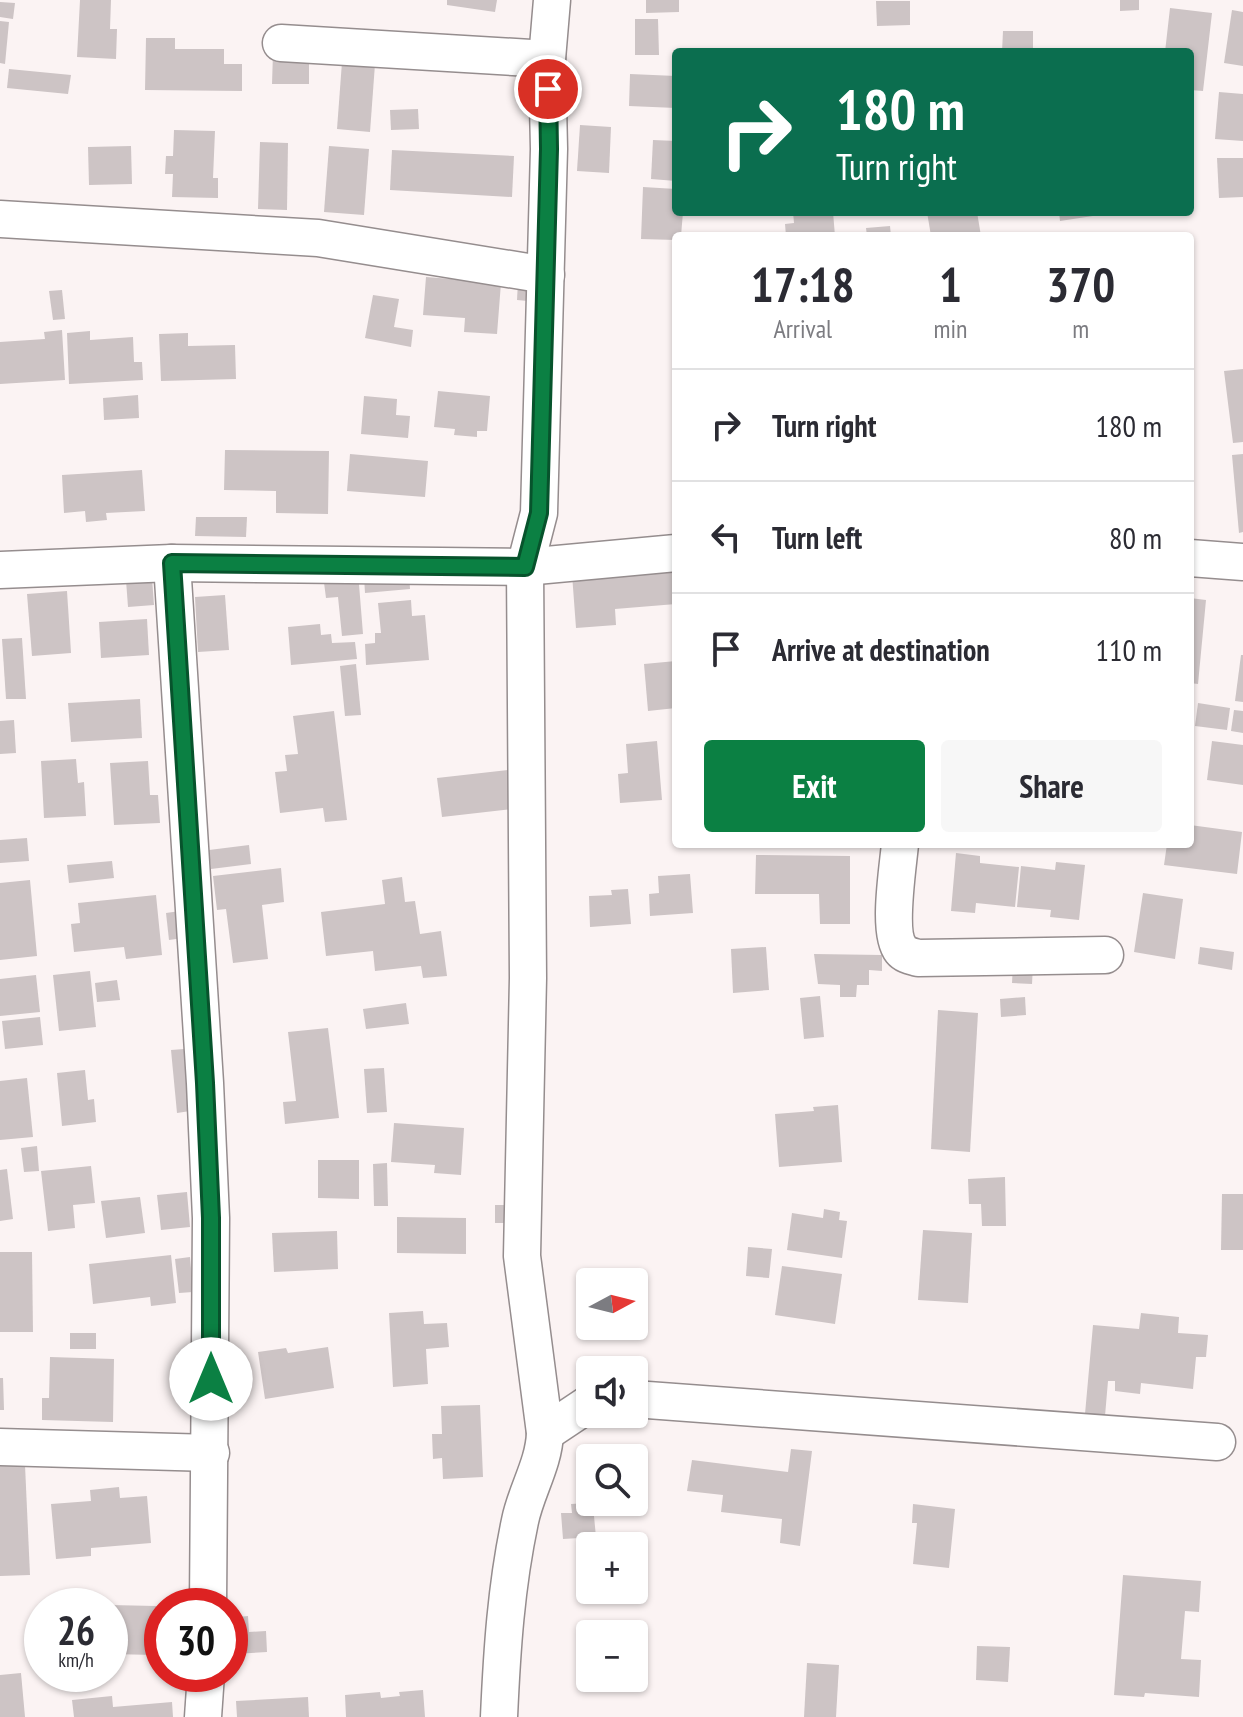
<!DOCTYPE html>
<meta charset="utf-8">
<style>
:root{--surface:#fff;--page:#f7f7f7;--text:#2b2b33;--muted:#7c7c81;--line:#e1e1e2;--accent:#0b8043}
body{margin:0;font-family:"PT Sans Narrow",sans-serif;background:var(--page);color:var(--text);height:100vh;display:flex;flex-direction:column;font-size:30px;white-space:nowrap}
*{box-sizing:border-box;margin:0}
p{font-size:26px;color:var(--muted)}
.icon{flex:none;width:44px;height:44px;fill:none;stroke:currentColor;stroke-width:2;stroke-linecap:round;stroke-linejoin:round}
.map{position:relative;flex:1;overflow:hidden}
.sheet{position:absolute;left:672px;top:232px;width:522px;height:616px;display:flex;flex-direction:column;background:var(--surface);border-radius:8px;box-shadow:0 2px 6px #0004}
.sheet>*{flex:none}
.top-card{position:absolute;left:672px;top:48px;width:522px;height:168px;border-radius:8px;box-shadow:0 2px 6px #0004;background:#0b6e4f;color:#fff;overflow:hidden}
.needle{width:52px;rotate:83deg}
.controls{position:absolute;left:576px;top:1268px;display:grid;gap:16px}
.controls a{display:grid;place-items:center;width:72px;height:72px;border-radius:8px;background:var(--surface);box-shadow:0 2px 6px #0004;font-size:40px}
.speed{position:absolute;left:24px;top:1588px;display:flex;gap:16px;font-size:40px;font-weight:700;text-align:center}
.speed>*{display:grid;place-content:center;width:104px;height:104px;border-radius:50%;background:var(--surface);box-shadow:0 2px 6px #0004;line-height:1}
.speed small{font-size:20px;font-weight:400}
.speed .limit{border:12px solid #d22;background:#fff;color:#111}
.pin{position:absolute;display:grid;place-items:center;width:68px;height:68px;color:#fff;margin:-34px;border:4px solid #fff;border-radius:50%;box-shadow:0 2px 8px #0007}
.me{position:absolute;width:88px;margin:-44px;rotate:0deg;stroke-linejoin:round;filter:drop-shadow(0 0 6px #0008)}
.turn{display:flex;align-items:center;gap:28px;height:168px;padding:0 32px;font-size:36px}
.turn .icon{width:104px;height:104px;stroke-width:2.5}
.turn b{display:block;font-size:56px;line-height:68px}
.eta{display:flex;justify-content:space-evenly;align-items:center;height:136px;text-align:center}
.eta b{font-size:48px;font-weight:700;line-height:56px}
.primary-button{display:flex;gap:16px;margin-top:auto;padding:16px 32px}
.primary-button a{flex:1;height:92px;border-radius:8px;background:var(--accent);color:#fff;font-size:32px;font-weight:700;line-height:92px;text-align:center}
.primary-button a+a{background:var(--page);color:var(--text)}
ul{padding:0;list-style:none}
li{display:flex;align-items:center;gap:24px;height:112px;padding:0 32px;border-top:2px solid var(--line)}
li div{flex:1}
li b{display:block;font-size:30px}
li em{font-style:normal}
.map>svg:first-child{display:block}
.building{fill:#cdc4c5}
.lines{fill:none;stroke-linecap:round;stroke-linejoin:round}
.street-casing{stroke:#958d8e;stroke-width:39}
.street{stroke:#fff;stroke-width:36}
.route-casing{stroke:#07532c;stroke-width:20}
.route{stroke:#0b8043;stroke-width:14}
</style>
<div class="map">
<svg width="1243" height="1717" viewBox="0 0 1243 1717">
<rect width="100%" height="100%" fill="#fbf3f3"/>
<!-- building -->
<g class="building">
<path d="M80,0H111L110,29H117L116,59L77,57Z"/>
<path d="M447,0H497L495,12L447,5Z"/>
<path d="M646,0H679V12L646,13Z"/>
<path d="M1120,0H1139V10L1120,11Z"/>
<path d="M876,1H910V25L877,26Z"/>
<path d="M0,2L15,3L13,19L0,17Z"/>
<path d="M1170,8L1212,13L1203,91L1190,90V52H1165Z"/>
<path d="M1232,10L1243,12V66L1224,63Z"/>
<path d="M635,19H658L659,55H635Z"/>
<path d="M0,21L9,22L5,64L0,63Z"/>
<path d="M1003,31H1033V52H1002Z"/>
<path d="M146,38H175V49H224V64H242V91L145,90Z"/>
<path d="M273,52H309V84H272Z"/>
<path d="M342,62L375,64L370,132L337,129Z"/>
<path d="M9,69L71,75L68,94L7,88Z"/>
<path d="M630,74L676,76V108L629,106Z"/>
<path d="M1219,92L1243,94V141L1215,139Z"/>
<path d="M418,109L419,129L391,130L390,110Z"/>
<path d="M580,125L611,127L609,173L577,171Z"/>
<path d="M174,130L215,131L213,178H218V198L172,197L173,174H165L166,156H173Z"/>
<path d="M653,140L676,141V181L651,179Z"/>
<path d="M260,142L288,143L287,210L258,209Z"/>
<path d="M131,146L132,184L89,185L88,147Z"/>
<path d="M329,146L369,149L364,215L324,212Z"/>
<path d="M392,150L514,156L512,197L390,190Z"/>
<path d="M1217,158H1243V197L1219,198Z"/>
<path d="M643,187L676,189V212H683L681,236H676V240L641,239Z"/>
<path d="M793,212H833L835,236H786L785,224L794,223Z"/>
<path d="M927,212H977L981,236H931Z"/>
<path d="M1059,212H1105L1106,214L1060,221Z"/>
<path d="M890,226L891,236H867L866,228Z"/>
<path d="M426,277L501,283L497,334L464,332L465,318L423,315Z"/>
<path d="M518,281L539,302L517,300Z"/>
<path d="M62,290L65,319L53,320L49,291Z"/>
<path d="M373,295L399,299L394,327L413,330L411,347L365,338Z"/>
<path d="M62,330L65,380L0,384V342L45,339L44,332Z"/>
<path d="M90,331V340L133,337L134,362H142L143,380L69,384L67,333Z"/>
<path d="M188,333V346L235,345L236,379L161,381L159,334Z"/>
<path d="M1243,369V442L1233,443L1224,371Z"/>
<path d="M438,391L490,396L487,431H477V437L454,435L455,429L434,427Z"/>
<path d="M138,395L139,418L104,420L103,398Z"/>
<path d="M364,396L397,399L396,415L410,416L408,438L361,434Z"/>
<path d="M225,450L329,451L328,514L276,513V491L224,490Z"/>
<path d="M350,454L428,461L425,497L347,491Z"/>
<path d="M1243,454V532L1239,533L1232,455Z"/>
<path d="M142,470L145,511L106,513L107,520L86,522L85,511L64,513L62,475Z"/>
<path d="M196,517H247L246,537L195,536Z"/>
<path d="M676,566V604L615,609L616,625L576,628L572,574Z"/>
<path d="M358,572L363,634L342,636L338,597L326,598L323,575Z"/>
<path d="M409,572L410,589L365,593L364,576Z"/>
<path d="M152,578L154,605L128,607L126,580Z"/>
<path d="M67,591L71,653L32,656L27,594Z"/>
<path d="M225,595L229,650L198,652L195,597Z"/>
<path d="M1190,598L1206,600L1198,684L1190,683Z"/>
<path d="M411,600L412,616L425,615L429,660L366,665L365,644L375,643V633H381L378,603Z"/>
<path d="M147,619L149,655L101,658L99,622Z"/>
<path d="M320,624L321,635L331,634L332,643L355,642L357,659L291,665L288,627Z"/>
<path d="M22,638L26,699H6L2,639Z"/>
<path d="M1241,655H1243V702L1235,701Z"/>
<path d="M676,661V708L648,711L644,664Z"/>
<path d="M356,664L361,715L345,716L340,666Z"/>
<path d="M140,699L142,738L71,742L68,703Z"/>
<path d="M1198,703L1230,708L1227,730L1195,726Z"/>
<path d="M1234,710L1243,711V733L1231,731Z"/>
<path d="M334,711L347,820L325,822L323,808L280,813L275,772L287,771L285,755L298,754L293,716Z"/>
<path d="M14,720L16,753L0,754V721Z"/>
<path d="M657,741L662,800L620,803L618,774L628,773L626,744Z"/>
<path d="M1212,741L1243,745V785L1207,780Z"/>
<path d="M76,759L78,783L84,782L86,816L44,818L41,761Z"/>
<path d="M148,761L150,795H158L160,823L114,825L110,763Z"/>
<path d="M508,770L512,809L442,817L437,778Z"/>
<path d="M1190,825L1242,832L1237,874L1164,865L1167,844H1190Z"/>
<path d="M27,838L29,861L0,863V840Z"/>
<path d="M249,845L251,864L211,869L209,850Z"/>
<path d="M956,853L980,856V863L1019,867L1015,907L976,903L975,913L951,911Z"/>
<path d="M756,855L850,856V924H820L819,894H755Z"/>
<path d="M112,861L114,878L69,883L67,865Z"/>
<path d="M1056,862L1085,865L1079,920L1050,917L1051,910L1017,907L1021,866L1055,870Z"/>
<path d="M281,868L284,902L262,905L268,959L233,963L226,909L217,910L213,876Z"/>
<path d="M690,874L693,913L650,916L649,894L659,893L658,876Z"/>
<path d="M402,877L405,902L415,901L420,934L441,931L447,976L423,978L421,966L375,971L373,951L326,956L321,912L385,904L382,880Z"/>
<path d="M30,880L37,956L0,960V883Z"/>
<path d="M628,889L631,924L590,927L589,896L612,895L611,890Z"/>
<path d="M1143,893L1183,899L1175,959L1134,952Z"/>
<path d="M156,895L162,955L126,959L124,947L74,952L71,924L80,923L78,903Z"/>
<path d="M180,911L183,938L169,940L166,913Z"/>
<path d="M766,947L769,990L733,993L731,949Z"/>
<path d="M1200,947L1234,952L1232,970L1198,964Z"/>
<path d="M814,954L882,955V971L869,970V985H857L856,997H840V985L818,984Z"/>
<path d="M1013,964L1033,965L1032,984L1012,983Z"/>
<path d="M90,971L96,1027L59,1031L53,975Z"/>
<path d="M36,975L40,1012L0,1016V979Z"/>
<path d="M117,980L120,1000L97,1002L95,983Z"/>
<path d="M820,996L824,1037L804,1039L800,998Z"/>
<path d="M1025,997L1026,1015L1001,1017L1000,999Z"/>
<path d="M406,1003L409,1024L366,1029L363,1009Z"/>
<path d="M938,1010L978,1013L970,1152L931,1149Z"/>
<path d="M40,1017L43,1045L5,1049L2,1021Z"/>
<path d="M328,1028L339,1118L285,1124L283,1102L296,1101L288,1032Z"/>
<path d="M184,1049L190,1111L177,1113L171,1050Z"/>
<path d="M384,1068L387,1112L367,1113L364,1069Z"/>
<path d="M85,1070L88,1100L94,1099L96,1122L62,1126L57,1073Z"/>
<path d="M27,1078L33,1137L0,1140V1081Z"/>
<path d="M838,1105L842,1162L779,1167L775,1114L814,1111L813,1107Z"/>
<path d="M394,1123L464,1128L461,1175L434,1173L435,1165L391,1162Z"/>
<path d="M37,1146L39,1171L24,1172L21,1148Z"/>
<path d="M318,1160H359V1199L318,1198Z"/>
<path d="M387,1163L388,1206H374L373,1164Z"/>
<path d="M91,1166L95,1203L73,1205L75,1228L48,1231L41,1171Z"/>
<path d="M7,1169L13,1219L0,1221V1170Z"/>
<path d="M1005,1177L1006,1226H982L981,1204H969L968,1179Z"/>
<path d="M187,1192L190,1227L161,1230L157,1195Z"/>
<path d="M1222,1194H1243V1250H1221Z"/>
<path d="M140,1197L145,1233L106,1238L101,1201Z"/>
<rect x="495" y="1205" width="20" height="18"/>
<path d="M824,1209L840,1212L839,1220L847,1221L842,1258L787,1250L792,1213L823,1218Z"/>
<path d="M397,1217L466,1218V1254L397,1253Z"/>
<path d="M923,1230L972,1233L968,1303L918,1300Z"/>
<path d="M337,1231L338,1269L274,1272L272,1233Z"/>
<path d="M748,1247L772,1249L769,1278L746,1276Z"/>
<path d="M0,1252H32L33,1332H0Z"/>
<path d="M171,1255L176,1303L151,1306L150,1297L93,1304L89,1264Z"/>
<path d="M190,1257L193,1292L179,1293L175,1259Z"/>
<path d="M782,1266L842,1274L835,1324L775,1315Z"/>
<path d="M423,1311L424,1324L447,1323L449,1347L426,1349L428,1384L393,1387L389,1313Z"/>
<path d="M1141,1313L1179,1317L1178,1333L1208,1335L1206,1357H1196L1193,1389L1141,1383L1140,1394L1115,1391V1381H1108L1105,1416L1085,1414L1093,1325L1139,1329Z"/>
<rect x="70" y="1333" width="26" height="16"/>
<path d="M328,1347L334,1388L265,1399L258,1352L286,1348L288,1353Z"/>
<path d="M50,1357L114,1359L113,1422L42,1420V1398H49Z"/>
<path d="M0,1378H3L4,1410H0Z"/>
<path d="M480,1405L483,1477L443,1479L442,1458L433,1459L432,1434H442L441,1406Z"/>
<path d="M791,1449L812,1451L800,1546L780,1543L782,1519L721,1512L723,1495L687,1491L692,1460L788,1472Z"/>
<path d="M25,1465L30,1575L0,1576V1466Z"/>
<path d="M119,1487L120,1498L147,1496L151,1543L91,1548V1556L56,1559L51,1504L91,1501L90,1490Z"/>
<path d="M588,1503L589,1516H594L596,1537L563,1539L561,1513H572L571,1504Z"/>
<path d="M913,1504L955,1509L949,1568L913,1564L917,1523H912Z"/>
<path d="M1123,1575L1201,1581L1199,1612L1185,1611L1181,1659L1201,1660L1199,1697L1145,1693L1144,1697L1114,1695Z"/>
<path d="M110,1605L156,1606L155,1655L110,1654Z"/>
<path d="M248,1616L249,1632L266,1631L267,1652L232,1654L230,1618Z"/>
<path d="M977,1646L1010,1647L1008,1682L976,1680Z"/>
<path d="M807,1663L839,1665L836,1717H804Z"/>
<path d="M21,1673L25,1717H0V1675Z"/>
<path d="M423,1690L425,1717H346L345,1695L380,1692L381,1698L400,1696L399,1692Z"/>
<path d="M112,1696L113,1707L172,1702L173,1717H74L72,1700Z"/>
<path d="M308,1697L309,1717H237L236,1701Z"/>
</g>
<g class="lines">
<defs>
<g id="street">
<path d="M281,43L547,59"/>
<path d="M0,219L318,238L546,275"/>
<path d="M1190,558L1243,562"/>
<path d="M172,563L205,1083L211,1218L208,1606"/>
<path d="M0,570L172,563L525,567L676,553"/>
<path d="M900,844C898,867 887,933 901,950C905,955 911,956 918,958L1105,955"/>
<path d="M634,1399L1217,1442"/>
<path d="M545,1433L590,1403"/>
<path d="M0,1447L211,1453"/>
<path d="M203,1717L206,1674"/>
<path d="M499,1717C502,1650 506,1587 520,1521C526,1491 544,1464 545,1433L522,1256L528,978L525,567L539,513L549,149L547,59L552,0"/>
</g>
</defs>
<!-- street casing -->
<use href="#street" class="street-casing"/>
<!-- street -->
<use href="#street" class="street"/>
</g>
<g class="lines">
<defs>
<path id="route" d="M211,1379V1218L205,1083L172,563L525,567L539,513L549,149L548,89"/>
</defs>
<!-- route casing -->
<use href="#route" class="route-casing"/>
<!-- route -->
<use href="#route" class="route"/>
</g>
</svg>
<div class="controls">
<a><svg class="needle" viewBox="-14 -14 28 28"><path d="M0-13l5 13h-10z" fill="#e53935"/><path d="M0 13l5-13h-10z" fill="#7c7c81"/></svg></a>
<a><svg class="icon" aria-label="sound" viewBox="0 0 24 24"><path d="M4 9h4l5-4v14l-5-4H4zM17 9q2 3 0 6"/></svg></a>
<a><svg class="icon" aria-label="search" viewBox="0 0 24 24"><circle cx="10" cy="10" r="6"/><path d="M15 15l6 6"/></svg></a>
<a>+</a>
<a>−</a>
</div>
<div class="speed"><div>26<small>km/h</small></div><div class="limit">30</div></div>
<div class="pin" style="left:548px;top:89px;background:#d93025"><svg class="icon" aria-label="arrive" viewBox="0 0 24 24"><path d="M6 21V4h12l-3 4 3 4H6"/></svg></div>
<svg class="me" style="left:211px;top:1379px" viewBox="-20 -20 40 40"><circle r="19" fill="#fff"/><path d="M0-13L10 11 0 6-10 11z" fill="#0b8043"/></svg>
<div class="top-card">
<div class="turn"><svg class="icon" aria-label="right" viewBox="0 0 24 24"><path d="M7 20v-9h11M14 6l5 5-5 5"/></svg><div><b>180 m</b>Turn right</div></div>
</div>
<section class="sheet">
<div class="eta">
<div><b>17:18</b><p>Arrival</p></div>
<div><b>1</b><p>min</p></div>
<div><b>370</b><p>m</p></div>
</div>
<ul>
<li><svg class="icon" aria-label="right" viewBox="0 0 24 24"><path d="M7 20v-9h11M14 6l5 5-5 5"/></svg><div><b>Turn right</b></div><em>180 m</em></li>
<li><svg class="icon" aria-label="left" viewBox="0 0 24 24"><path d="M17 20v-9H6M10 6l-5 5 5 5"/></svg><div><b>Turn left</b></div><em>80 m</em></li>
<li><svg class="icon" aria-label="arrive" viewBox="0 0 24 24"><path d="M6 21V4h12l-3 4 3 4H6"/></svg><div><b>Arrive at destination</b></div><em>110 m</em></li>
</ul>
<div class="primary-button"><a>Exit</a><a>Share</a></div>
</section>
</div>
